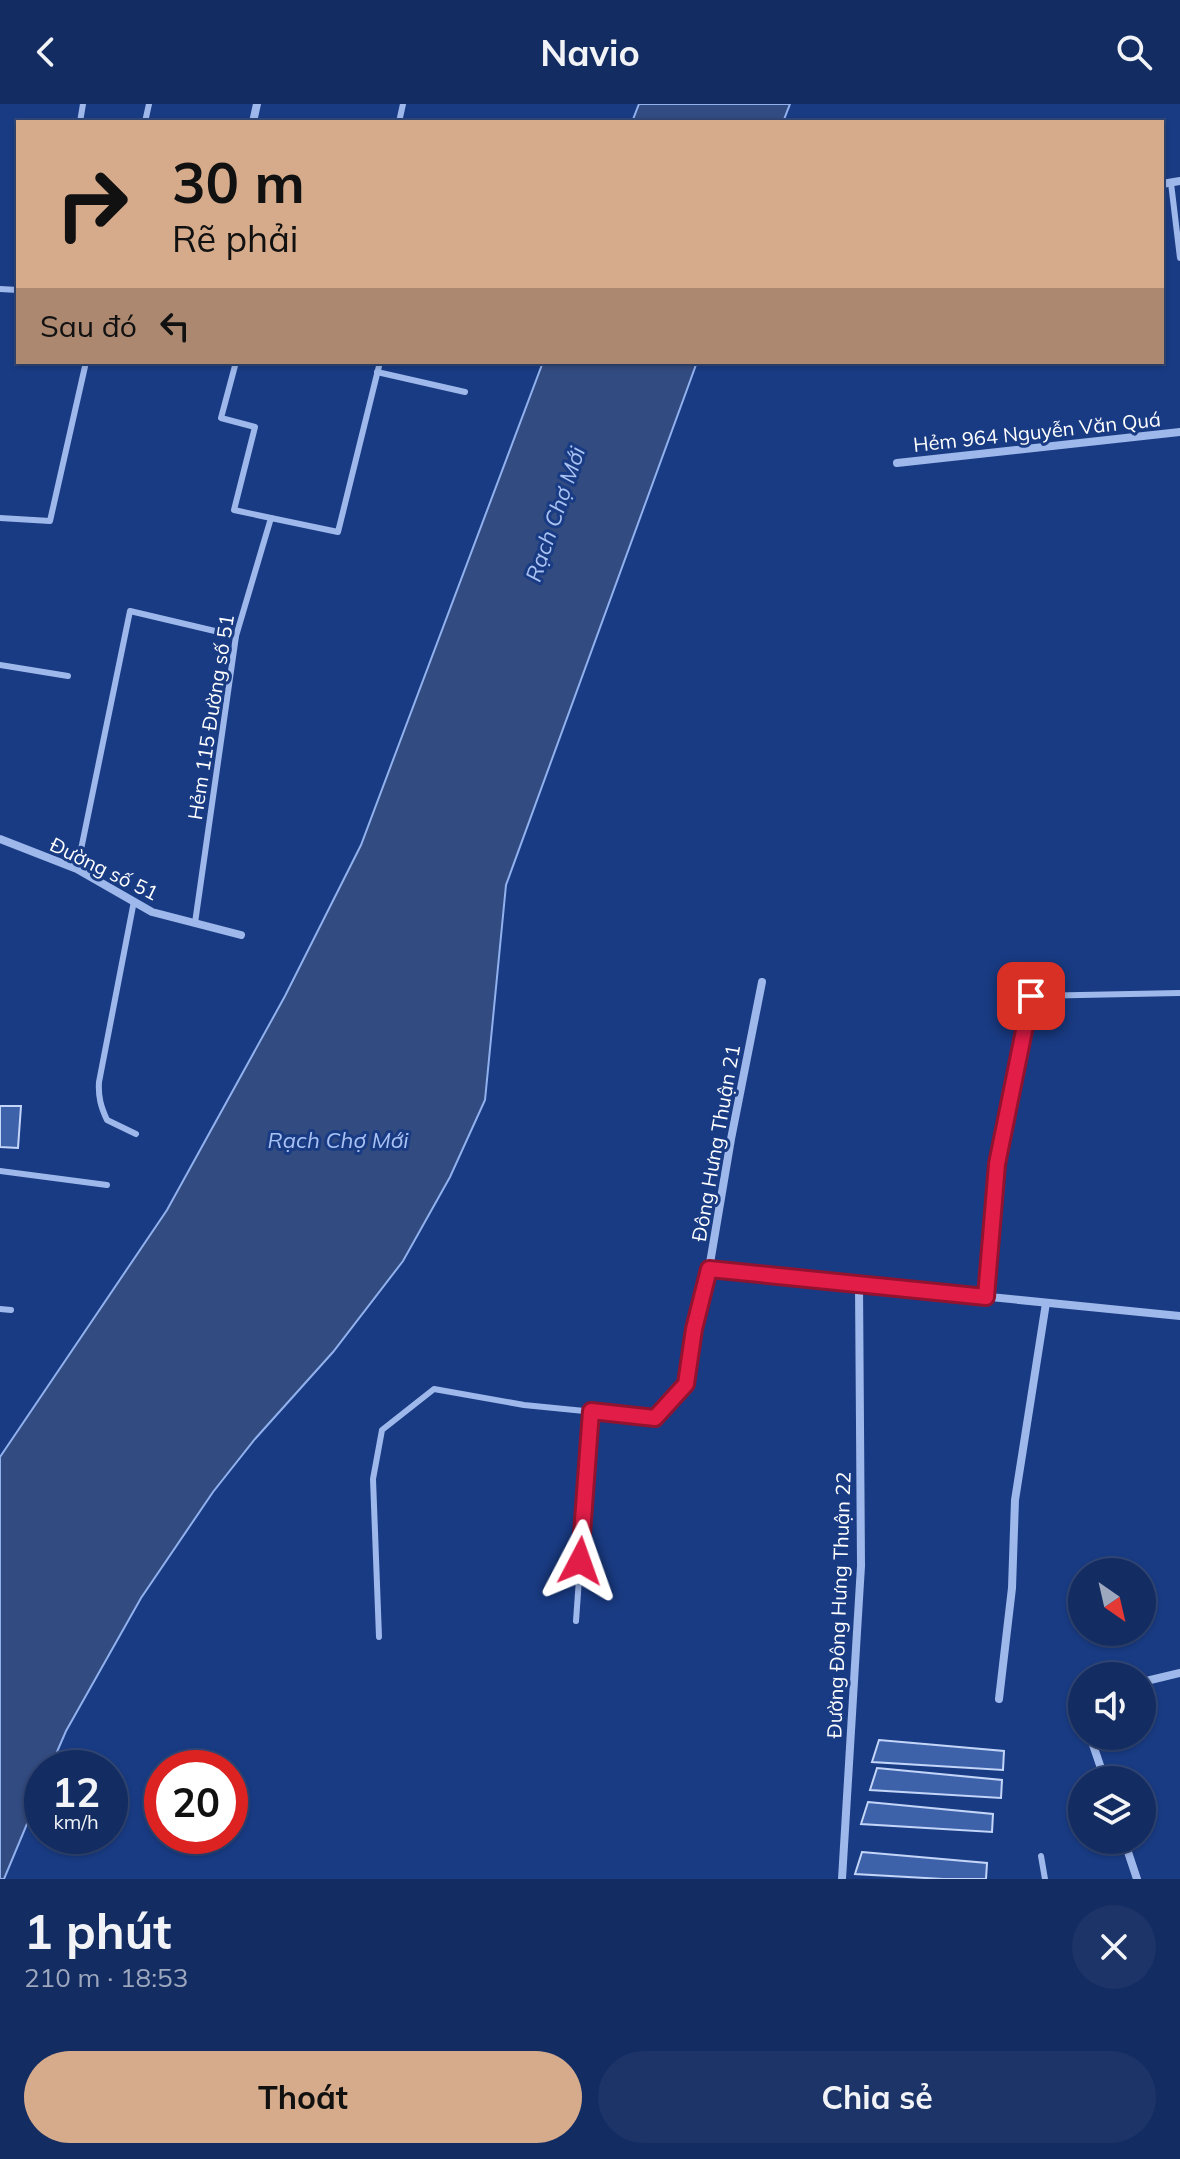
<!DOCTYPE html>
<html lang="vi">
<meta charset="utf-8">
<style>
:root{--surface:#132c62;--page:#1c3468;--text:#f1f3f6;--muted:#9da7be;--line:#324877;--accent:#d6ab8b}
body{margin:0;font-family:Mulish,sans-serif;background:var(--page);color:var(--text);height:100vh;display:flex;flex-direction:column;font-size:30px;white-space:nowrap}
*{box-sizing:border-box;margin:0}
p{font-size:26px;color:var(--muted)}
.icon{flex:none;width:44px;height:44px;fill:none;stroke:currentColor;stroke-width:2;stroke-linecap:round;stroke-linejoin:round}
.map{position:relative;height:1775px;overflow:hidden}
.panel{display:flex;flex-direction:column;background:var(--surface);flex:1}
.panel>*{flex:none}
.hud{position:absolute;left:16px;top:16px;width:1148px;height:244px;border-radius:0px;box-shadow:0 2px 6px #0004,0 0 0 2px var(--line);background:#d6ab8b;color:#111;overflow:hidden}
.needle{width:52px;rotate:146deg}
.buttons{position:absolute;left:1068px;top:1454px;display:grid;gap:16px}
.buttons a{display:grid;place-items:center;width:88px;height:88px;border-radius:50%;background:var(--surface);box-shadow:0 2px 6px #0004,0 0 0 2px var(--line);font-size:40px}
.speed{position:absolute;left:24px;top:1646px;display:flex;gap:16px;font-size:40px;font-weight:700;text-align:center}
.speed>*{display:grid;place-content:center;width:104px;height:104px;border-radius:50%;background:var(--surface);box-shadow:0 2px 6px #0004,0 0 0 2px var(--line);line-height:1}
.speed small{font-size:20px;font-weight:400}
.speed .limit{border:12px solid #d22;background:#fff;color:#111}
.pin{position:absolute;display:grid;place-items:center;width:68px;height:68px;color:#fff;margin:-34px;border-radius:16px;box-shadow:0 4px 12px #0006}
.me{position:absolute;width:88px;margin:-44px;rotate:4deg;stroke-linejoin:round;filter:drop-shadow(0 0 6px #0008)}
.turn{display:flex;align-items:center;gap:28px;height:168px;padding:0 24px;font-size:36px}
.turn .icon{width:104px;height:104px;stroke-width:2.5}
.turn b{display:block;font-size:56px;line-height:68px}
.then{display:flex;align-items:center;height:76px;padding:0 24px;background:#0003;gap:16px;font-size:30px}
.round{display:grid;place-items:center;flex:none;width:84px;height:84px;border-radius:42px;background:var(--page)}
.summary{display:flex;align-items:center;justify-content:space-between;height:136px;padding:0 24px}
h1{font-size:48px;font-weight:700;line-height:60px}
.action{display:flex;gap:16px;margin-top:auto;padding:16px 24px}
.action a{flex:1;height:92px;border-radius:48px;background:var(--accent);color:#111;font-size:32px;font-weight:700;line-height:92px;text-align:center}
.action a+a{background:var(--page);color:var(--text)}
header{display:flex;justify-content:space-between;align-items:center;height:104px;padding:0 24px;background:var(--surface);font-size:36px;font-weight:700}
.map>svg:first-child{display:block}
.water{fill:#324b81;stroke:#91b1ee;stroke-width:2}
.building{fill:#3e62aa;stroke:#c3d5f8;stroke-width:2}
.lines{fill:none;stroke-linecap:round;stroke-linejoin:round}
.service{stroke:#9eb8eb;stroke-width:6}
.minor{stroke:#9eb8eb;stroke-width:8}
.route-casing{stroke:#92132f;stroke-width:20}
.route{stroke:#e11d48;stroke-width:14}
.labels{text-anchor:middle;stroke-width:6;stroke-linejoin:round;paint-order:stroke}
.street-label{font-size:20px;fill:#fff;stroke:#193b83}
.water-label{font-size:22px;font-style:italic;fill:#a9c2f3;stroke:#193b83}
</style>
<header><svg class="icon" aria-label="back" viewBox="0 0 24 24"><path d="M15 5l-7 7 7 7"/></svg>Navio<svg class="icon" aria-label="search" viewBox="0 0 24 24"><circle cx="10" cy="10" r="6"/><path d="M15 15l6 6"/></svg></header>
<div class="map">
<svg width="1180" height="1775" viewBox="0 0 1180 1775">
<rect width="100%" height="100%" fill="#193b83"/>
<!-- water -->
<g class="water">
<path d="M639,0H790L783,18H632Z"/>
<path d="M543,258H697L506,781L485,996L450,1073L403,1157L333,1248L255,1335L213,1388L141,1494L66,1627L50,1664H42V1684L4,1775H0V1353L167,1106L285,892L361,741Z"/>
</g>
<!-- building -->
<g class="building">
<path d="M0,1002H21L18,1044L0,1043Z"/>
<path d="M879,1636L1004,1647L1003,1666L872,1658Z"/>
<path d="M877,1664L1002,1676L1001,1694L870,1686Z"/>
<path d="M868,1698L993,1710L992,1728L861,1720Z"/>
<path d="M862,1748L987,1759L986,1775H943L855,1770Z"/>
</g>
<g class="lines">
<!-- service -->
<g class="service">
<path d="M80,18L83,0"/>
<path d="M145,18L149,0"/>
<path d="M399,18L403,0"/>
<path d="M1171,79L1180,154"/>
<path d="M0,185L18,186"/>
<path d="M236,258L221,314L255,323L234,406L271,414"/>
<path d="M377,268L465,288"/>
<path d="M0,414L50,417L86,258"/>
<path d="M0,561L68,572"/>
<path d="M77,765L130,507L236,532"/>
<path d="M134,797L99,978C98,993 101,1003 107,1016L136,1030"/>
<path d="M195,819L236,532L271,414L338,428L380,258"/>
<path d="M0,1067L107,1081"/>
<path d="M986,1193L997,1060L1031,892L1180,889"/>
<path d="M0,1205L11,1206"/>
<path d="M576,1517L591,1307"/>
<path d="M379,1533L373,1375L382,1326L434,1285L524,1301L655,1314L686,1280L694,1225L709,1165"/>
<path d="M1041,1752L1045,1775"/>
</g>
<!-- minor -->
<g class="minor">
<path d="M253,18L257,0"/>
<path d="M1162,80L1180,77"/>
<path d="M897,359L1180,328"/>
<path d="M0,735L77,765L152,808L241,831"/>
<path d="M762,878L731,1035L709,1165L1180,1212"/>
<path d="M1142,1578L1180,1569"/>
<path d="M1082,1594H1079L1082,1605"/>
<path d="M999,1595L1012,1484L1015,1396L1046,1199"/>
<path d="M1090,1632L1105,1676"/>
<path d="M1124,1736L1137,1775"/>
<path d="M842,1775L861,1462L859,1180"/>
</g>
</g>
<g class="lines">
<defs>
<path id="route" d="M580,1457L591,1307L655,1314L686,1280L694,1225L709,1165L986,1193L997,1060L1031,892"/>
</defs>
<!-- route casing -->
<use href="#route" class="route-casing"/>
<!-- route -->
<use href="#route" class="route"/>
</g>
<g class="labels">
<!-- street labels -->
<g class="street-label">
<text transform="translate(1037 328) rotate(-6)" y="7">Hẻm 964 Nguyễn Văn Quá</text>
<text transform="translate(211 613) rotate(-81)" y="7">Hẻm 115 Đường số 51</text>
<text transform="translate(104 765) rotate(26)" y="7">Đường số 51</text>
<text transform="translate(716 1039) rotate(-80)" y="7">Đông Hưng Thuận 21</text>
<text transform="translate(839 1501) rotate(-88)" y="7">Đường Đông Hưng Thuận 22</text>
</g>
<!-- water labels -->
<g class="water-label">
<text transform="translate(555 410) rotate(-71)" y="8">Rạch Chợ Mới</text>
<text x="338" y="1044">Rạch Chợ Mới</text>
</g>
</g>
</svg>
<div class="buttons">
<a><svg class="needle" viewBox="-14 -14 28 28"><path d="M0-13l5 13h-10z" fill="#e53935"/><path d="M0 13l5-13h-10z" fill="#9da7be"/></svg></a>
<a><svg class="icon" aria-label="sound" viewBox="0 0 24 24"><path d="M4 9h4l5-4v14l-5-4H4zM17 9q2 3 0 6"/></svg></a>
<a><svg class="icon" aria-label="layers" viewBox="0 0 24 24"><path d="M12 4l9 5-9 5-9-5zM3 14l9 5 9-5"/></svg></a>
</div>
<div class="speed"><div>12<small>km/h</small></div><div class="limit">20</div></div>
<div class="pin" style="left:1031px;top:892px;background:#d93025"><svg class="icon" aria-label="arrive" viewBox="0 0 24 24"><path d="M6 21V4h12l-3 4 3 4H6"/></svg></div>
<svg class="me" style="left:580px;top:1457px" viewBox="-20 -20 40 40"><path d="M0-17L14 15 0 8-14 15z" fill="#e11d48" stroke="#fff" stroke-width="4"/></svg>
<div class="hud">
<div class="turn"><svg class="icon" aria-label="right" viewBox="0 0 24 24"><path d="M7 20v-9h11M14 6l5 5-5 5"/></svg><div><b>30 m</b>Rẽ phải</div></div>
<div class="then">Sau đó<svg class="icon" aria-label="left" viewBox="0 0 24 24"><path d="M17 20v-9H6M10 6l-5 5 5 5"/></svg></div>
</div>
</div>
<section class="panel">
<div class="summary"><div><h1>1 phút</h1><p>210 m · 18:53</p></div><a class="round"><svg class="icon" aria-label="close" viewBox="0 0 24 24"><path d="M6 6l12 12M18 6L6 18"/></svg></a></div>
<div class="action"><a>Thoát</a><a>Chia sẻ</a></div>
</section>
